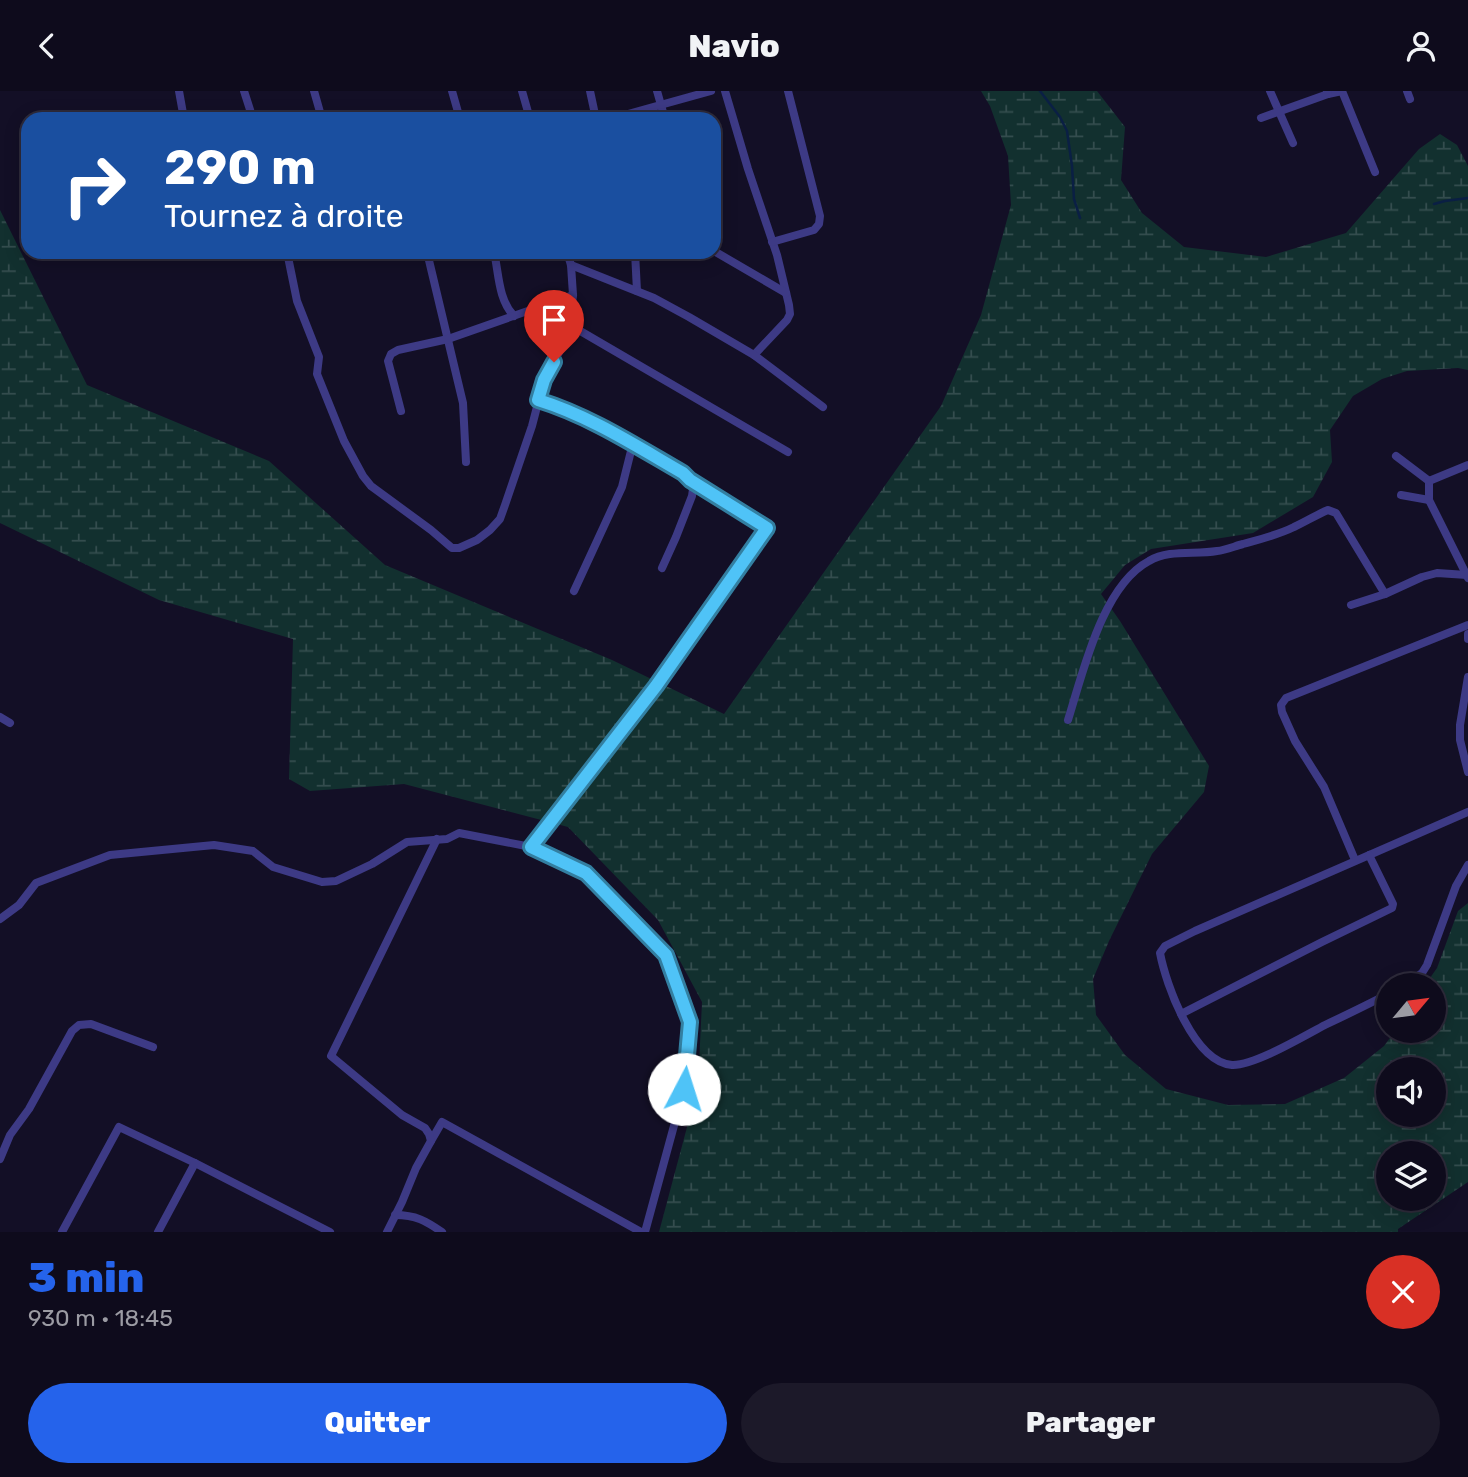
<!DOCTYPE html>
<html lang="fr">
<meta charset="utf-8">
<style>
:root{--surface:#0e0b1c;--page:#1c1929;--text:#f1f3f6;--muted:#9b9ba3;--line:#2e2b3b;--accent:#2563eb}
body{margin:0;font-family:Rubik,sans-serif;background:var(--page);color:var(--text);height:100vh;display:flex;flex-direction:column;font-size:26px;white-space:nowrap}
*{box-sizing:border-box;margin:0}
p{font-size:23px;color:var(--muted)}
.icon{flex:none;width:38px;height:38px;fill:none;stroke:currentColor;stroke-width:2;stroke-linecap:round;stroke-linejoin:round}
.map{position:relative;height:1141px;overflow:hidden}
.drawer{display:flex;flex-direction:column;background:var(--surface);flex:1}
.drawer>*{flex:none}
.banner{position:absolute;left:21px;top:21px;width:700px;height:147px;border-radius:21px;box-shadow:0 4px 18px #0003,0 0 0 2px var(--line);background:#1a4fa0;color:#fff;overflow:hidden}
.needle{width:46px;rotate:61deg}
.tools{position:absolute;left:1376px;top:882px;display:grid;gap:14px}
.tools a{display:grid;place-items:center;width:70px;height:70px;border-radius:50%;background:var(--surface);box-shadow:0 4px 18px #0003,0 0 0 2px var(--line);font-size:35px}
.pin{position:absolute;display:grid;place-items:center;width:60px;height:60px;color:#fff;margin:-72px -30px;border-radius:50% 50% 50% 0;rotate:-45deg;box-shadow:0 0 7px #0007}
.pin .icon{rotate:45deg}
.me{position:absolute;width:77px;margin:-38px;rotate:5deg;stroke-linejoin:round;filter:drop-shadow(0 0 5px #0008)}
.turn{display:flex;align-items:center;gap:24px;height:147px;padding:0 28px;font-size:32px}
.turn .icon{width:91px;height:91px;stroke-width:2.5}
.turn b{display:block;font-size:49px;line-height:60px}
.round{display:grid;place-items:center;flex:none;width:74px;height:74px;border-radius:37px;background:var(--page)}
.headline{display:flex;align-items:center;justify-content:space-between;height:119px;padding:0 28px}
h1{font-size:42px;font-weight:800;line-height:52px;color:var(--accent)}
.button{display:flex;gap:14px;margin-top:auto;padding:14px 28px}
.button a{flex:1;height:80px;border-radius:42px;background:var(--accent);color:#fff;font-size:28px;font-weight:800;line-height:80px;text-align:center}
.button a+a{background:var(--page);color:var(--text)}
header{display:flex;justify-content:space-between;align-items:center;height:91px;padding:0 28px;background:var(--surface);font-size:32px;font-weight:800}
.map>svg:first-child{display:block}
.wetland{fill:url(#wetland-marsh);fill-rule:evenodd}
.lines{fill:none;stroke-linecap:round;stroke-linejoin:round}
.stream{stroke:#0a1f44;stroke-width:2.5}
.minor{stroke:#3d3a85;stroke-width:8}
.route-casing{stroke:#337fa1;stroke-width:18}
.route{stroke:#4fc3f7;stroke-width:12}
</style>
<header><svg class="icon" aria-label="back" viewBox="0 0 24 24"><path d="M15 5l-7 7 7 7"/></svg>Navio<svg class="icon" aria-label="person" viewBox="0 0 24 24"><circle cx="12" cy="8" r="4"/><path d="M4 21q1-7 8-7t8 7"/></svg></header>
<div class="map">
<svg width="1468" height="1141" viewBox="0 0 1468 1141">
<defs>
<pattern id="wetland-marsh" width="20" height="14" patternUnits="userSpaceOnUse" patternTransform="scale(1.75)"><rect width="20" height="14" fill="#12302f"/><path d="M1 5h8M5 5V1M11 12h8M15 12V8" fill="none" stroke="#344d4e"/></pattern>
</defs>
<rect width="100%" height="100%" fill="#130f26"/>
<!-- wetland -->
<path class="wetland" d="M981,0H1097L1125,36L1121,89L1142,122L1184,156L1266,166L1346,142L1419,58L1440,43L1457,54L1468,75V279L1458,277L1407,280L1382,288L1353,305L1330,339L1332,371L1313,406L1253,442L1151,458L1125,474L1101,503L1120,530L1209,675L1204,701L1152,763L1109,850L1093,888L1096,924L1125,964L1166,998L1228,1014L1285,1013L1344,987L1384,955L1395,940H1433V894H1425L1437,877L1458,820L1468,812V1091L1398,1138V1141H659L698,995L702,911L658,829L568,736L404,693L310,700L289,688L293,548L159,509L0,432V119L87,294L269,370L385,474L612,569L724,623L941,315L981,224L1011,114L1008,65L990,15ZM1388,978H1433V1024H1388ZM1388,1062H1433V1108H1388Z"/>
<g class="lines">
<!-- stream -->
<g class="stream">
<path d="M1040,0L1060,26L1067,40L1072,75L1074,108L1080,127"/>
<path d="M1434,113L1445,110L1468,107"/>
</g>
<!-- minor -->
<g class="minor">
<path d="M179,0L184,28"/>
<path d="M244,0L253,28"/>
<path d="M314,0L322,28"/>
<path d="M452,0L460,28"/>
<path d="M522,0L530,28"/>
<path d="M590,0L596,28"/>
<path d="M657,0L665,28"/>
<path d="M725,0L748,78L777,164L789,214L790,223L787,229L754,264"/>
<path d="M1270,0L1293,52"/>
<path d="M1327,0L1328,3L1342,0L1375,81"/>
<path d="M1407,0L1410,8"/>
<path d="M1261,27L1328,3"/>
<path d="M610,28L711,0"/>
<path d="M772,151L814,139L819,133L820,125L788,0"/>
<path d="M714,160L786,202"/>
<path d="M287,161L297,210L319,266L317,283L344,350L363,385L371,395L431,439L452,457H459L477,449L490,439L500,428L505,414L532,335L544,289L563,254L570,234L573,204L571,174L567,161"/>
<path d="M427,161L463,312L466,371"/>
<path d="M494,161C499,183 498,208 514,225"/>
<path d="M635,161L637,200"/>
<path d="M571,174L654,207L689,226L754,264L823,316"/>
<path d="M570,234L788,361"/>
<path d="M401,320L388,270L391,263L398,259L448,248L573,204"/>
<path d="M1396,365L1429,390V409L1468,487"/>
<path d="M1429,390L1468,374"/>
<path d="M1401,404L1429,409"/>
<path d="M662,477L676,446L692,405L693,398L690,389"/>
<path d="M574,500L622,396L631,360L630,352"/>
<path d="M1351,514L1385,503L1422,486L1437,482L1467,484"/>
<path d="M1468,543V548"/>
<path d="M1468,586L1460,634V649L1468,681"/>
<path d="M0,626L10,632"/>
<path d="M1068,629C1083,582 1102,495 1149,470C1169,458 1195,464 1217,460C1226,459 1235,455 1243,453C1261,448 1278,444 1294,436C1305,431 1316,424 1328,419L1336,422L1385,503"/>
<path d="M531,756L586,782L666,864L690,931L684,998L645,1141"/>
<path d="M1355,769L1324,696L1295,650L1282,621L1281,614L1286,607L1468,534"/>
<path d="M0,828L19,814L36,792L110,764L214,754L253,760L273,776L322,791L336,790L372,773L407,751L447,748L459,742L531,756L656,595L767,437L690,389L683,382C636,355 590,325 538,309"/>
<path d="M1404,894L1422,882L1427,874L1456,795L1468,774"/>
<path d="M1388,903C1367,914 1346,924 1325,934C1304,945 1254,975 1232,974C1194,971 1166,894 1160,862L1165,855L1195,840L1468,721"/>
<path d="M1181,923L1322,851L1392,817L1393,813L1369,764"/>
<path d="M431,1050L442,1031L641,1141"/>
<path d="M0,1068L10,1044L29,1018L72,940L79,934L91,933L153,956"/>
<path d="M395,1124C416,1124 426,1130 442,1141"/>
<path d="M62,1141L119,1036L195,1072L330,1141"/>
<path d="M158,1141L195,1072"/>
<path d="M387,1141L402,1111L416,1077L431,1050L429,1043L425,1037L402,1024L331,965L437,748"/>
</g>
</g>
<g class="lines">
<defs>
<path id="route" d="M554,271L544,289L538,309C590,325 636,355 683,382L690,389L767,437L656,595L531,756L586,782L666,864L690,931L684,998"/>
</defs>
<!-- route casing -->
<use href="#route" class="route-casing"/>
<!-- route -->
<use href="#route" class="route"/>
</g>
</svg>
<div class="tools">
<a><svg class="needle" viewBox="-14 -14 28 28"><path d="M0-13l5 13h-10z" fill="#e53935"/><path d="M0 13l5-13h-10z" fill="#9b9ba3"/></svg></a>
<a><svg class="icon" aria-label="sound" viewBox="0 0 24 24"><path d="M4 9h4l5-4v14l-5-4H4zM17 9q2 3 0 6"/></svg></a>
<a><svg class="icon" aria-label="layers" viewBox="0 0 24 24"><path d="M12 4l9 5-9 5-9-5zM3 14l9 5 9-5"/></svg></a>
</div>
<div class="pin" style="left:554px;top:271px;background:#d93025"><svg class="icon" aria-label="arrive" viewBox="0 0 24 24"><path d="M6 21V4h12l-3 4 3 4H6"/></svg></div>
<svg class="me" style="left:684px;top:998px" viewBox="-20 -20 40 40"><circle r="19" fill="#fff"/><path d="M0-13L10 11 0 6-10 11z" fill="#4fc3f7"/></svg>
<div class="banner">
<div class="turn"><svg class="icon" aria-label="right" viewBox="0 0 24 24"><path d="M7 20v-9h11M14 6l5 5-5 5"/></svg><div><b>290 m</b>Tournez à droite</div></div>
</div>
</div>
<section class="drawer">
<div class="headline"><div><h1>3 min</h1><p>930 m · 18:45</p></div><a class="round" style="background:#d93025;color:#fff"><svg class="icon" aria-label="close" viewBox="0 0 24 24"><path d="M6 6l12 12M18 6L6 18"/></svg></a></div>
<div class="button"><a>Quitter</a><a>Partager</a></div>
</section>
